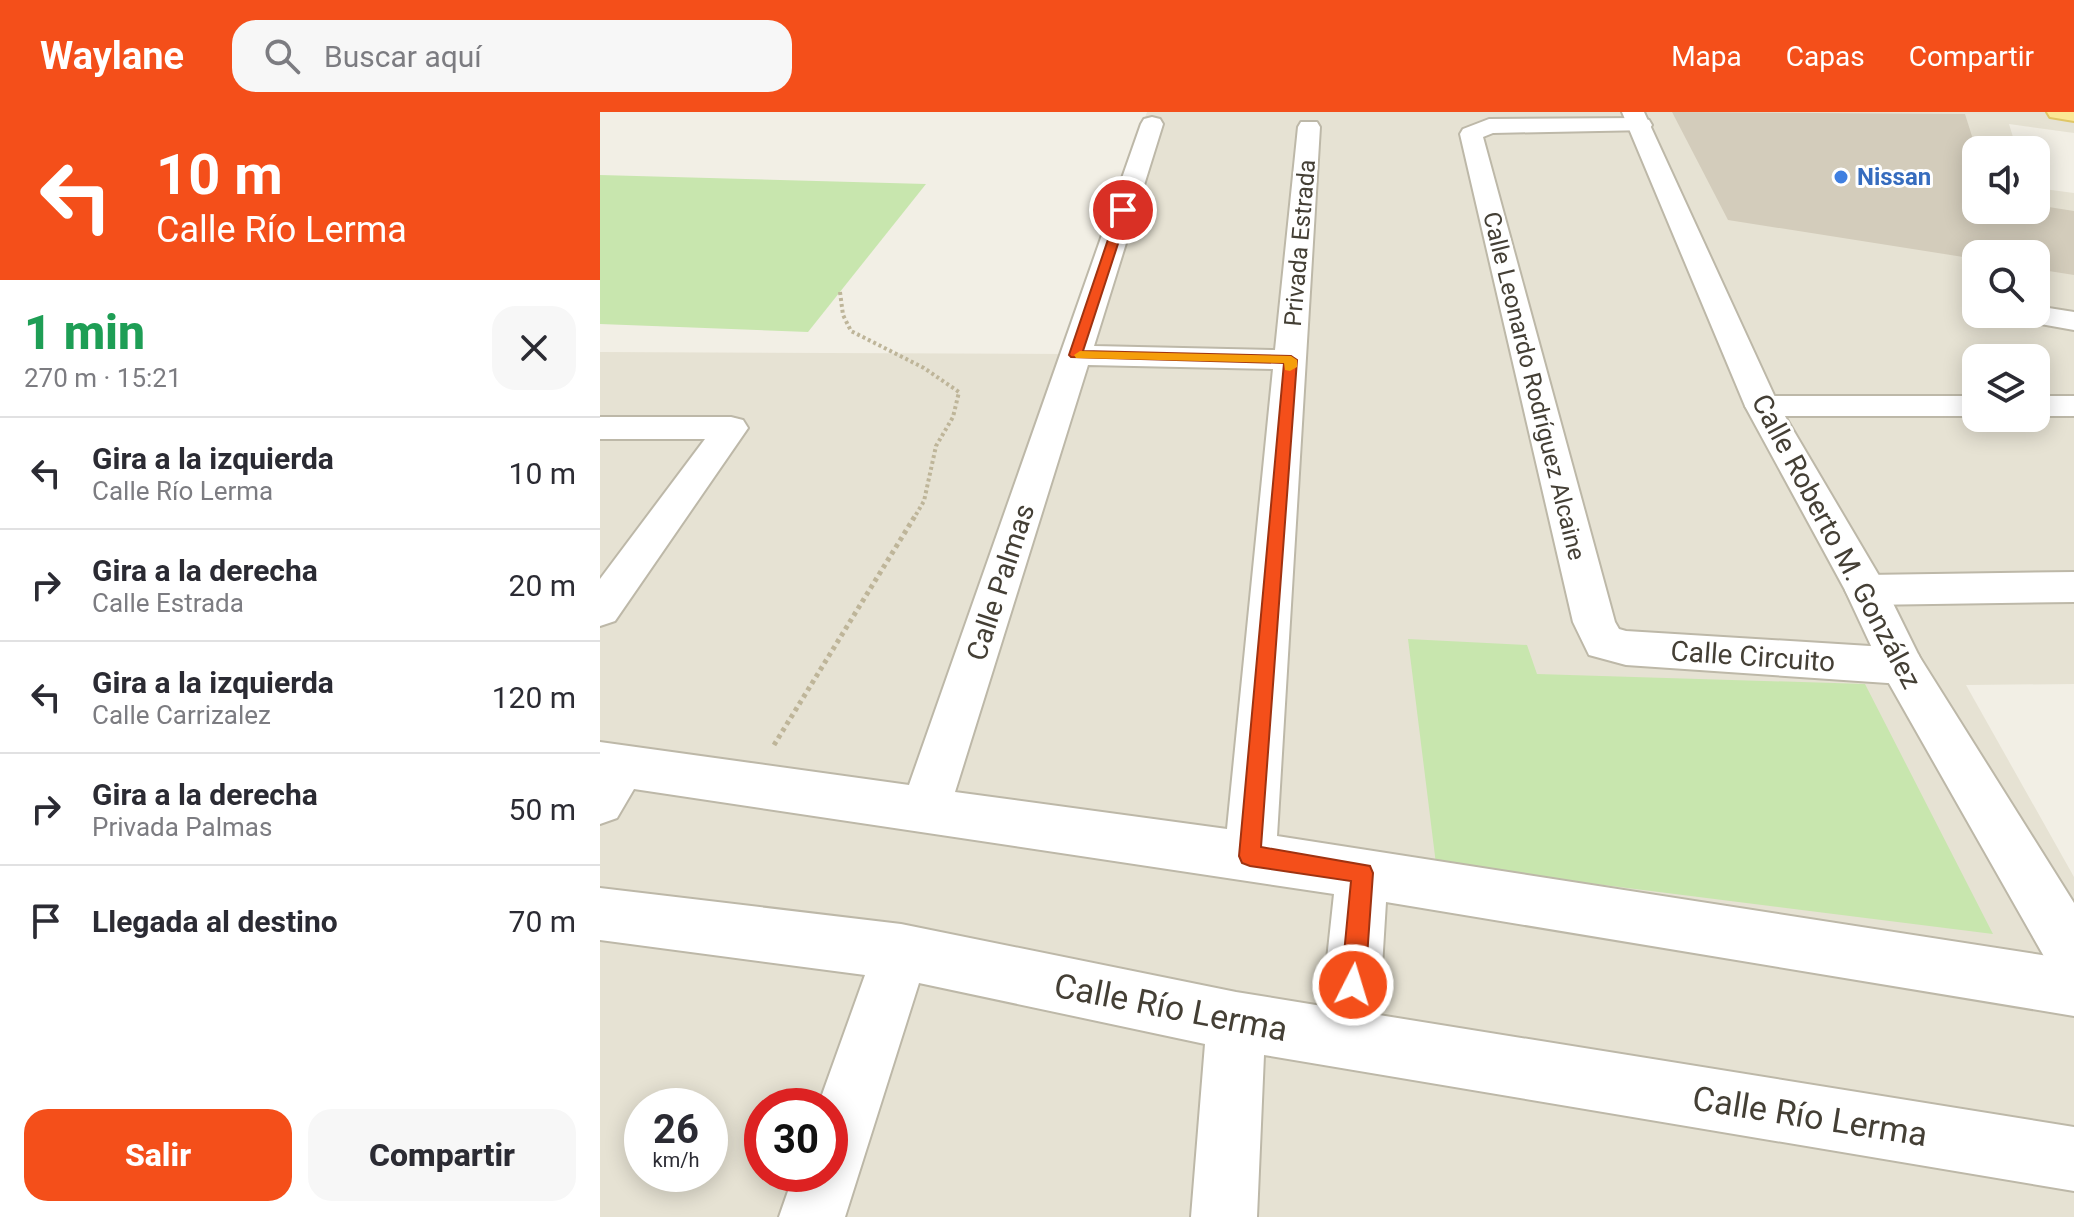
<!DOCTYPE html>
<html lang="es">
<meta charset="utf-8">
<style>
:root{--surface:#fff;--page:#f7f7f7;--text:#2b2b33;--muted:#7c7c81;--line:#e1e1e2;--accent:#f44f1a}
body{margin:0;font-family:Roboto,sans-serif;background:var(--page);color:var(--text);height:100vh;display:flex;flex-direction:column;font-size:30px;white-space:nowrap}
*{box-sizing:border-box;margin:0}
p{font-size:26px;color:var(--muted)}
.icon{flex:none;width:44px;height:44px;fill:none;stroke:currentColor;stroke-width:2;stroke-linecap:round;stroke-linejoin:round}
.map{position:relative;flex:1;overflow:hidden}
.side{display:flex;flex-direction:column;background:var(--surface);width:600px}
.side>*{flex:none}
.banner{background:#f44f1a;color:#fff;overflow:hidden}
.fabs{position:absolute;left:1362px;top:24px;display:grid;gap:16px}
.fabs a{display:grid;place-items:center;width:88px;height:88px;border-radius:16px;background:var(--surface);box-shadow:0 4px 20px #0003;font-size:40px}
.speed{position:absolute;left:24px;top:976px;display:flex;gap:16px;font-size:40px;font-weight:700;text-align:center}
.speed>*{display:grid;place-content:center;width:104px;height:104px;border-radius:50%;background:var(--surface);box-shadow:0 4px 20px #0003;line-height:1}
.speed small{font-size:20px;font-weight:400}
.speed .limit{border:12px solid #d22;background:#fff;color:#111}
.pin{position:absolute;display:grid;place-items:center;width:68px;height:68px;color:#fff;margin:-34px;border:4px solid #fff;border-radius:50%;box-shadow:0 2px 8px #0007}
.me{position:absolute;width:88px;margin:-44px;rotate:5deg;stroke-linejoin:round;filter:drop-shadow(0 0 6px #0008)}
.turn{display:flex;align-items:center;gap:28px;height:168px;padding:0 24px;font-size:36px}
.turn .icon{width:104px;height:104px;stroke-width:2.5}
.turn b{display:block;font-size:56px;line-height:68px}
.round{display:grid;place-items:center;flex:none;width:84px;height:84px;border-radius:24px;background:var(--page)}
.overview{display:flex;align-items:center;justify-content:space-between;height:136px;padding:0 24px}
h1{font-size:48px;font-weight:800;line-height:60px;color:#1e9e55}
.button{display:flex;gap:16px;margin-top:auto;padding:16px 24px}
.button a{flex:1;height:92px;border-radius:24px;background:var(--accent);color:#fff;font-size:32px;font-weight:800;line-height:92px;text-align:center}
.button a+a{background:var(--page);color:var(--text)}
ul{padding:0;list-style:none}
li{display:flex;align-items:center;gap:24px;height:112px;padding:0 24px;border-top:2px solid var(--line)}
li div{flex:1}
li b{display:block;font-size:30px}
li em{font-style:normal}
header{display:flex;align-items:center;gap:48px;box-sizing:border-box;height:112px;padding:0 40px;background:var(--accent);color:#fff}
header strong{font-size:38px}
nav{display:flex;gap:44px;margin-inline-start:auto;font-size:28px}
.search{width:560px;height:72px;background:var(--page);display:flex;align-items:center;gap:20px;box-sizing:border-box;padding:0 28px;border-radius:24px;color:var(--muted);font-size:30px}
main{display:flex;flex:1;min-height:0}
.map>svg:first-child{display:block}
.residential{fill:#e6e2d3;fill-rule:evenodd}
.green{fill:#c8e6ae}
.building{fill:#d3ccbb}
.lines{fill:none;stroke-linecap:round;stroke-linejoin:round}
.minor-casing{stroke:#bdb8a8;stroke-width:4}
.tertiary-casing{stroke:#bdb8a8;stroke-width:4}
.primary-casing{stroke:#e0c665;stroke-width:4}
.path-far1{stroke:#beb599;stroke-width:4;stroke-dasharray:3 3;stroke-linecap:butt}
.path{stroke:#beb599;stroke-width:5;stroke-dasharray:4 4;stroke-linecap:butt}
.minor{fill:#fff;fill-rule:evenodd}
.tertiary{fill:#fff;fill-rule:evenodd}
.primary{fill:#fbe795;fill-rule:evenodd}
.route{fill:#f44f1a;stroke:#9f3311;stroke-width:2}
.slow{fill:#f59e0b}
.shop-dot{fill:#3f7fe0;stroke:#fff;stroke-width:3}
.labels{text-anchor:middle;stroke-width:6;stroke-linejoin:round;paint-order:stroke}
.far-shop-label{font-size:24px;font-weight:bold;fill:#366cbe;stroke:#fff;text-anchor:start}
.far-street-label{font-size:24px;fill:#443f35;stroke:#fff}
.street-label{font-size:28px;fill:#443f35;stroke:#fff}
.near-street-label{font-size:34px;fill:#443f35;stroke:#fff}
</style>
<header>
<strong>Waylane</strong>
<div class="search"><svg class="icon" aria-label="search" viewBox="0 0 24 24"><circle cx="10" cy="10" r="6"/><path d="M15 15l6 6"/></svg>Buscar aquí</div>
<nav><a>Mapa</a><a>Capas</a><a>Compartir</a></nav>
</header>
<main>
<section class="side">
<div class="banner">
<div class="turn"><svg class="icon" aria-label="left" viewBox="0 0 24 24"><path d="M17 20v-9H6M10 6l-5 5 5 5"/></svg><div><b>10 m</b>Calle Río Lerma</div></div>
</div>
<div class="overview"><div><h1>1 min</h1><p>270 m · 15:21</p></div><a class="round"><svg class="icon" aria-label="close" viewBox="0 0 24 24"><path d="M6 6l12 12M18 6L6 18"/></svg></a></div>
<ul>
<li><svg class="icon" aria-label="left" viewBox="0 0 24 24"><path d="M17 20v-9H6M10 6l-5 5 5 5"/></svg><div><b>Gira a la izquierda</b><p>Calle Río Lerma</p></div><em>10 m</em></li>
<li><svg class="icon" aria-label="right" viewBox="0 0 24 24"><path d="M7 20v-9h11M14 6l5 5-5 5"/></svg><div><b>Gira a la derecha</b><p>Calle Estrada</p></div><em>20 m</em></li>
<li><svg class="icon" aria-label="left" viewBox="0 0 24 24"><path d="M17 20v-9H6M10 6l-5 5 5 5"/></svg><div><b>Gira a la izquierda</b><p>Calle Carrizalez</p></div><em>120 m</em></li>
<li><svg class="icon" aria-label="right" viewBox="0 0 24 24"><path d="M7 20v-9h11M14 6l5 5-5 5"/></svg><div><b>Gira a la derecha</b><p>Privada Palmas</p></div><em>50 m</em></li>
<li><svg class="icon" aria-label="arrive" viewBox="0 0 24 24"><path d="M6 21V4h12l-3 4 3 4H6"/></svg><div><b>Llegada al destino</b></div><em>70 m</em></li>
</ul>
<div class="button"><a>Salir</a><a>Compartir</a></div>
</section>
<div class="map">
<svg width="1474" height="1105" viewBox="0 0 1474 1105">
<rect width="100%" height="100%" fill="#f2efe5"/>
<!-- residential -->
<path class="residential" d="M547,0H1474V21L1409,12L1417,38H1376V98H1436V76L1474,81V572L1366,573L1474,765V1105H0V240L466,242ZM1376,142H1436V202H1376ZM1376,246H1436V306H1376ZM42,994H110V1062H42ZM162,994H230V1062H162Z"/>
<!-- green -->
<g class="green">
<path d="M0,63L326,72L208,220L0,212Z"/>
<path d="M808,527L927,533L937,562L1265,572L1393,822L836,752Z"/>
</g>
<!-- building -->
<path class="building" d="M1072,0L1365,2L1376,37V98H1436V93L1474,99V163L1436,157V142H1376V147L1128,108Z"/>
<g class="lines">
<defs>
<g id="minor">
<path d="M552,5L560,7L563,12L494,234L675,238L698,15L701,10H717L720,15L677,724L1474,848V904L786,790L779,903L1474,1015V1079L664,943L657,1105H591L605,932L319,871L245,1105H179L194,1062H230V994H218L265,863L0,828V776L301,812L636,880L722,894L734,782L34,677L17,706L0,712V630L309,673L541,12L544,7ZM488,253L673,257L627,717L355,680Z"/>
<path d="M1041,6L1049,8L1052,13L1049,18L893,21L883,25L1015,510L1019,517L1026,519L1302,536L1318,542L1324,554L1318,566L1302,572L1026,553L989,543L973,510L860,22L863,17L889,7Z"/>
<path d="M1436,194L1474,200V218L1418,208L1414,202H1436Z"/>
<path d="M1162,284H1376V304H1162L1150,301L1145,294L1150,287Z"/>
<rect x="1436" y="284" width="38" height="20"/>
<path d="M0,305H131L143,308L148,316L15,509L0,514V467L105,327H0Z"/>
<path d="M1474,460V490L1266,493L1251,489L1245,478L1251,467L1266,463Z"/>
</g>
<path id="tertiary" d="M1022,0H1044L1179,294L1281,467L1319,544L1474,791V870L1454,862L1286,566L1245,478L1145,294Z"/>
<path id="primary" d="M1447,0H1474V9L1450,5Z"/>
</defs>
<!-- minor casing -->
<use href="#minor" class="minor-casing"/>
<!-- tertiary casing -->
<use href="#tertiary" class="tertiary-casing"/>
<!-- primary casing -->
<use href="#primary" class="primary-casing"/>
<!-- path-far1 -->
<path class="path-far1" d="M240,180L243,203L251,219L324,256L359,280L353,305L336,334L324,389L314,406"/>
<!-- path -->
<path class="path" d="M174,633L315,404"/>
<!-- minor -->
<use href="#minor" class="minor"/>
<!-- tertiary -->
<use href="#tertiary" class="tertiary"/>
<!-- primary -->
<use href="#primary" class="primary"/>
</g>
<!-- route -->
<path class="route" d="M523,95L529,98L483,239L691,244L697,248L661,735L770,754L773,761L765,873L761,881L753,884L745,881L741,873L751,769L650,754L642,751L639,744L684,251L471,245L469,243L518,98Z"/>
<!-- slow -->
<path class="slow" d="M480,239L691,244L697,248V255L690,259L685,258L684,251L476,246L474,243Z"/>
<!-- markers -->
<circle class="shop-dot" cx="1241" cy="65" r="8"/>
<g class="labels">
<!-- far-shop labels -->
<g class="far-shop-label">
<text x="1257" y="73">Nissan</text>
</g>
<!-- far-street labels -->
<g class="far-street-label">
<text transform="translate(700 131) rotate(-85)" y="8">Privada Estrada</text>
<text transform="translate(934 274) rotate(76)" y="8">Calle Leonardo Rodríguez Alcaine</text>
</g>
<!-- street labels -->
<g class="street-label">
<text transform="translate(1237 429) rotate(62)" y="10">Calle Roberto M. González</text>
<text transform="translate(400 470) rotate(-72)" y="10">Calle Palmas</text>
<text transform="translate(1153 544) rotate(4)" y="10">Calle Circuito</text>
</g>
<!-- near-street labels -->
<g class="near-street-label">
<text transform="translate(571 895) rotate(11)" y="12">Calle Río Lerma</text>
<text transform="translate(1210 1004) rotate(9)" y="12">Calle Río Lerma</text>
</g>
</g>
</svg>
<div class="fabs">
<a><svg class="icon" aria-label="sound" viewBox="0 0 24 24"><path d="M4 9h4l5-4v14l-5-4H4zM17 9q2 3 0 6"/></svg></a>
<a><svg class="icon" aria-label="search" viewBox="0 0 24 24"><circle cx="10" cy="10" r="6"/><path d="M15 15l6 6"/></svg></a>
<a><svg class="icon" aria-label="layers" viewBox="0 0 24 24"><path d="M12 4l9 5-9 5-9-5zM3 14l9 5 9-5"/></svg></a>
</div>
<div class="speed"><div>26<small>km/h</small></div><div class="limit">30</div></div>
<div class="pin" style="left:523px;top:98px;background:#d93025"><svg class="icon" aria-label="arrive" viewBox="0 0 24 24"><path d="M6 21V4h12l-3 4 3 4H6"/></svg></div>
<svg class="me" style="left:753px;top:873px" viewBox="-20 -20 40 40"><circle r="17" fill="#f44f1a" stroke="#fff" stroke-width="3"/><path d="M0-11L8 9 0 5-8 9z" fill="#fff"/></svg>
</div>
</main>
